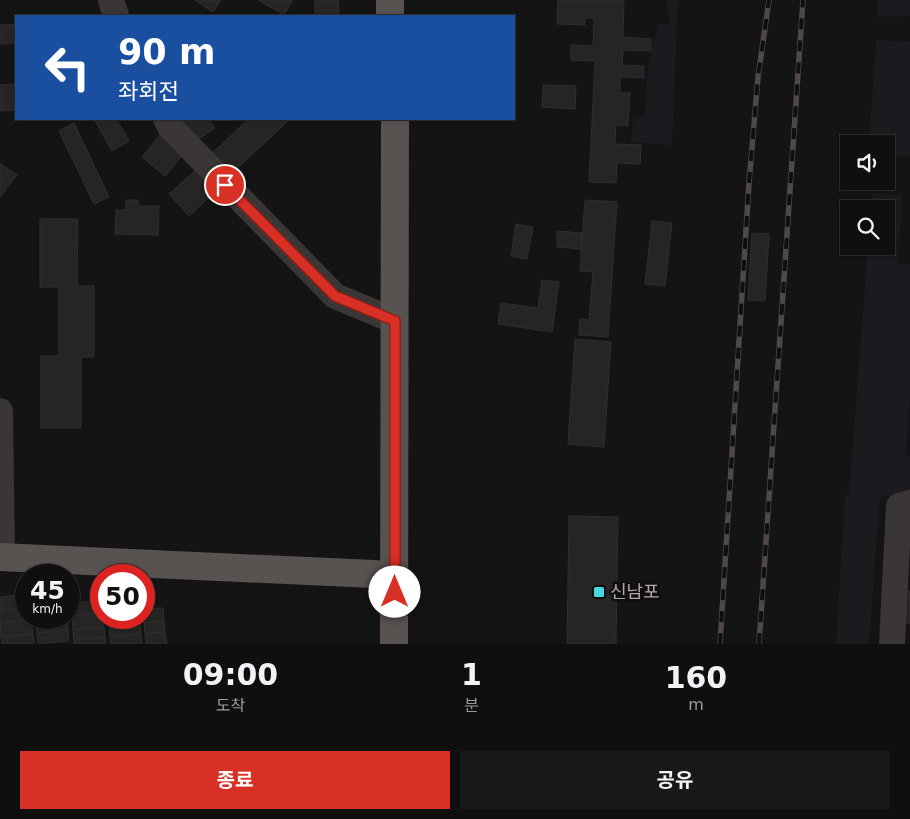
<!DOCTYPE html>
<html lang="ko">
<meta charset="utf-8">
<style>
:root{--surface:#100f0f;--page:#191818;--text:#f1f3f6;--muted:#9c9c9e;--line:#302f2f;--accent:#d93025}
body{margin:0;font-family:"DejaVu Sans","Noto Sans KR",sans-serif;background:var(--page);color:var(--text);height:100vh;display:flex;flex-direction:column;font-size:19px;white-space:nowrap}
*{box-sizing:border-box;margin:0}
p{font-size:16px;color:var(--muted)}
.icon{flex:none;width:28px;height:28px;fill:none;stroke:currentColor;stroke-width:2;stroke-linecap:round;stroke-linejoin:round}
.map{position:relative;height:644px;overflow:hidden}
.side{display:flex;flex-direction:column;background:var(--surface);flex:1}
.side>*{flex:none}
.guide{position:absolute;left:15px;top:15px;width:500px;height:105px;border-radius:0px;box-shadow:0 1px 4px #0004,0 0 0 1px var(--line);background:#1a4fa0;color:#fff;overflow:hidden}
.controls{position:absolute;left:840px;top:135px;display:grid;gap:10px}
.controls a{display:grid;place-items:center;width:55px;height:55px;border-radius:0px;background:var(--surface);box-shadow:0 1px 4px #0004,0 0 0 1px var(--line);font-size:25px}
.speed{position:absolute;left:15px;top:564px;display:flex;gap:10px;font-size:25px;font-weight:700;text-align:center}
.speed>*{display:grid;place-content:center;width:65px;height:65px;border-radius:50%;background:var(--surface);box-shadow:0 1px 4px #0004,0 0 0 1px var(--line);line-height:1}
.speed small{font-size:12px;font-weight:400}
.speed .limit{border:8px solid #d22;background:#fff;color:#111}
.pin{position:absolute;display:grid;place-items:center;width:42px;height:42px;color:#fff;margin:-21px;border:2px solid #fff;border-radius:50%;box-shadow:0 1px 5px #0007}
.me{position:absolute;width:55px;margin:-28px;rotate:0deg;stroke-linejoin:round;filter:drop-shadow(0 0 4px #0008)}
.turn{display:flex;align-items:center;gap:18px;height:105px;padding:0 20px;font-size:22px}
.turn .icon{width:65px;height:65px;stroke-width:2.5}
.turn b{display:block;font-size:35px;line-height:42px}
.eta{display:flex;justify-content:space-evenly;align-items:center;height:85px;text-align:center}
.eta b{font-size:30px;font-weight:700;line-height:35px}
.cta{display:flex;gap:10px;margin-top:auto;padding:10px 20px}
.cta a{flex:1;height:58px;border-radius:0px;background:var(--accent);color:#fff;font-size:20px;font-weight:700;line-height:58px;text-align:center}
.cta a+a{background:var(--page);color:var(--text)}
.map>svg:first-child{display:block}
.green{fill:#1d1a1f}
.building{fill:#262524;stroke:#312f2e}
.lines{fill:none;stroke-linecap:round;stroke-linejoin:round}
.minor{stroke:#3a3635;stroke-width:26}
.major{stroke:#585251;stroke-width:28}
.rail-casing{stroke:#4e4948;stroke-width:5.5}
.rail{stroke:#100f0f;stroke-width:4;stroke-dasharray:11;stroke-linecap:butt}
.route-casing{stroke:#8d1f18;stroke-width:12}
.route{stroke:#d93025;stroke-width:9}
.poi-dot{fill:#43d9de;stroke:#100f0f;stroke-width:2}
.labels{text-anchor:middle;stroke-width:5;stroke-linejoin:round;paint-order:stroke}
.poi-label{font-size:18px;fill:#b4a8a7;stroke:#100f0f;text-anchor:start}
</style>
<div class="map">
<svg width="910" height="644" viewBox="0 0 910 644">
<rect width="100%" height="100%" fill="#151414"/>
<!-- green -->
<g class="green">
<path d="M666,0H678L672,145L631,142L633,117H645L648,64L659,24H670Z"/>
<path d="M877,0H910V16L877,17Z"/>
<path d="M876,40L910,42V157L886,156V144H869Z"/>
<path d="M872,193L902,195L898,263L910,264V391L906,456H910V497L880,496L869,644H836L845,495H849L868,246H886V209H871Z"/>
</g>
<!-- building -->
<g class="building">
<path d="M195,0H221L213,12Z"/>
<path d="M258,0H293L284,15Z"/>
<path d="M315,0H338L339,16H315Z"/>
<path d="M558,0H624L623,37L651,39V51L623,50L622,65L644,66V78L620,77V93H630L628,126L616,125L615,144L641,145L640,164L617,163L616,183L589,182L595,61L571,60V45L593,46L594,18H585V25L557,24Z"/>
<path d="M16,24V43L0,44V25Z"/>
<path d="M16,84V110L0,111V85Z"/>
<path d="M543,85L576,86L575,109L542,107Z"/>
<path d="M94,119H116L129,141L112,151Z"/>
<path d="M179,119H208L215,128L196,141Z"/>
<path d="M249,119H290L229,176L210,155Z"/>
<path d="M74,123L109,197L94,204L59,131Z"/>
<path d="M164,130L187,150L165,176L142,157Z"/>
<path d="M0,163L17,175L0,197Z"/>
<path d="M199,167L219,188L189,216L169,194Z"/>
<path d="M126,200H138V206H159L158,235L115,234L116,210H126Z"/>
<path d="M585,200L617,202L608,337L579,335L580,319L589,320L593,272L580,271Z"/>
<path d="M40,219H78L77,286H94V357H81V428H41V356H59V287H40Z"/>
<path d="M652,221L672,223L665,286L645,284Z"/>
<path d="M516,224L533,227L527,259L511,256Z"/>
<path d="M557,231L582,233L581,249L557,247Z"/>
<path d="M752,233L769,234L765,301L748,300Z"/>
<path d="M542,280L559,282L552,332L498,324L501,303L538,308Z"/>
<path d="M575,339L611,342L604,447L568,444Z"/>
<path d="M569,516L618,517L616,644H567Z"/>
<path d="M900,591H910V623H899Z"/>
<path d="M26,594V608L0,610V597Z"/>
<path d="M101,601V613L72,616L71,603Z"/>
<path d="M26,608V618H31V620L0,623V610Z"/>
<path d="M163,608L164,621L144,623V609Z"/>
<path d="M101,613L104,627L73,630L72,616Z"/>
<path d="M67,618L68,630L37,633L35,620Z"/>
<path d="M108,618H139L140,624L109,626Z"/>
<path d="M31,620L33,634L1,637L0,623Z"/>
<path d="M164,621L165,632L145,634L144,623Z"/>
<path d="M140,624L141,634L110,637L109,626Z"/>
<path d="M104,627L105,637L74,640L73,630Z"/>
<path d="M68,630L69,641L38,644L37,633Z"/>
<path d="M165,632L167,644H146L145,634Z"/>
<path d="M33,634L34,644H2L1,637Z"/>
<path d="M141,634L142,644H111L110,637Z"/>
<path d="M105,637L106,644H74V640Z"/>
</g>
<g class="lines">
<!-- minor -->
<g class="minor">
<path d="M111,0L116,16"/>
<path d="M166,119L171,128L335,296L395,321"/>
<path d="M0,411L2,557"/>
<path d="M892,644L899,506L910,503"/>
</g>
<!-- major -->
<g class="major">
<path d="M390,0V16"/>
<path d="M0,557L395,575"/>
<path d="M394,644L395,119"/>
</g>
<defs>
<g id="rail">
<path d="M720,644L749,183L758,77L769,0"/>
<path d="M759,644L803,0"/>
</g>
</defs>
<!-- rail casing -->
<use href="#rail" class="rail-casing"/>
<!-- rail -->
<use href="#rail" class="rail"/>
</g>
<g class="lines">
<defs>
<path id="route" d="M225,185L335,296L395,321V592"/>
</defs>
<!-- route casing -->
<use href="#route" class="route-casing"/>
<!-- route -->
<use href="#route" class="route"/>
</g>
<!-- markers -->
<rect class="poi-dot" x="593" y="586" width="12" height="12" rx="2.5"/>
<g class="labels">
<!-- poi labels -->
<g class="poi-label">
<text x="610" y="598">신남포</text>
</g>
</g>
</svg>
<div class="controls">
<a><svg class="icon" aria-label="sound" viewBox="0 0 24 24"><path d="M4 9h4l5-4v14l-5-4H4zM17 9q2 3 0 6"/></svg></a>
<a><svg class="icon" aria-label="search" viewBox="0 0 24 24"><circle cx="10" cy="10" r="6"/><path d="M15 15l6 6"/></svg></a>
</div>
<div class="speed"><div>45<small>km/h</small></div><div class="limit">50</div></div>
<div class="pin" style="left:225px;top:185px;background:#d93025"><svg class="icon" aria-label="arrive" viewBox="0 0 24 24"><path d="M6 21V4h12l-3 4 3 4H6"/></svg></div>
<svg class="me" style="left:395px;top:592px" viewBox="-20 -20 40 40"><circle r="19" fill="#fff"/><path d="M0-13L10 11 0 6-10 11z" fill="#d93025"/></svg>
<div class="guide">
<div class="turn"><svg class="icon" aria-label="left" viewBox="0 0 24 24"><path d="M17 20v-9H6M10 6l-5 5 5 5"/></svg><div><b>90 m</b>좌회전</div></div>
</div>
</div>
<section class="side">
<div class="eta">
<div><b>09:00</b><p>도착</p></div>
<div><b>1</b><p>분</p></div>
<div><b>160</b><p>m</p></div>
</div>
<div class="cta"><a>종료</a><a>공유</a></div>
</section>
